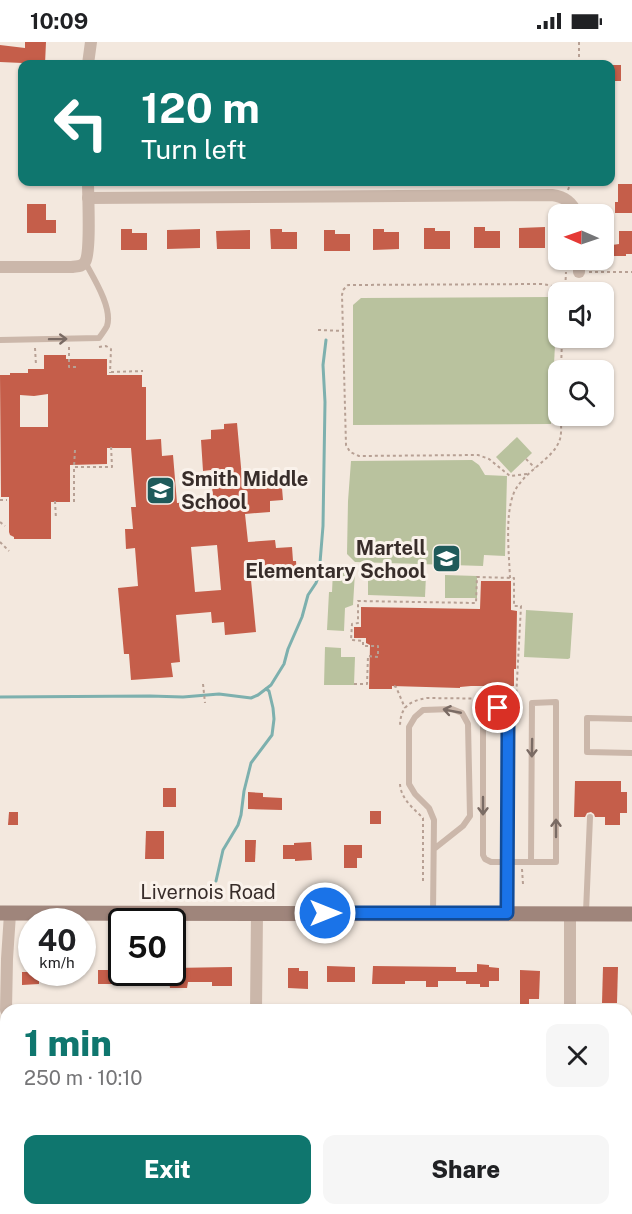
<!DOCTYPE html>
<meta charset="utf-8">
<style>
:root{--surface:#fff;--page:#f6f6f6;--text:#202124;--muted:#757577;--accent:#0f766e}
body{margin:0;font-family:"Public Sans",sans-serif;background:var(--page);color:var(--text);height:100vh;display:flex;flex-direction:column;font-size:22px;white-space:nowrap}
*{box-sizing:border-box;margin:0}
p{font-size:20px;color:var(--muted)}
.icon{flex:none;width:33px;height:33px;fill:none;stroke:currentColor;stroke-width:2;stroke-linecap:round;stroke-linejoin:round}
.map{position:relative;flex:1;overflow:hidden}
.panel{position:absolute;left:0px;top:962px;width:633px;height:212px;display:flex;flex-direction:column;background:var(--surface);border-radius:18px 18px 0 0;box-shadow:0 2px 4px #0004}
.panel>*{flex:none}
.hud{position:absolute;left:18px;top:18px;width:597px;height:126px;border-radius:12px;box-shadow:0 2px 4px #0004;background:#0f766e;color:#fff;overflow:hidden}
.needle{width:39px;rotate:272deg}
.tools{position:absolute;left:548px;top:162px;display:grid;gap:12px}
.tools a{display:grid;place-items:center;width:66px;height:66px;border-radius:12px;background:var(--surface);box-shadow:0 2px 4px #0004;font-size:30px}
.speed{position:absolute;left:18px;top:866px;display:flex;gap:12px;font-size:30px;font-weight:700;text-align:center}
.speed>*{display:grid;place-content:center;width:78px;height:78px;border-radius:50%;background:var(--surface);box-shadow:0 2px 4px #0004;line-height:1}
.speed small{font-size:15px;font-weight:400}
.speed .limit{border:3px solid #111;border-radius:9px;background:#fff;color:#111}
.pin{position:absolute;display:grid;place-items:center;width:51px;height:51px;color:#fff;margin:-26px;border:3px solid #fff;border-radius:50%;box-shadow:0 2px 6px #0007}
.me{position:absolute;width:66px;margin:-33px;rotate:90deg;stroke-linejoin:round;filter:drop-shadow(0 0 4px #0008)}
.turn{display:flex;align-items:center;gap:21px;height:126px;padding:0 24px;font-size:27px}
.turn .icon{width:78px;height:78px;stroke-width:2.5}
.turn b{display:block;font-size:42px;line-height:51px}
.round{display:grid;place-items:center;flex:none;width:63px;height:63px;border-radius:12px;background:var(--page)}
.overview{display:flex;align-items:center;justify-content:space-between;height:102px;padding:0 24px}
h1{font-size:36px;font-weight:800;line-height:45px;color:var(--accent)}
.primary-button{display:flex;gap:12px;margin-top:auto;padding:12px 24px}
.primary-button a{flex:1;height:69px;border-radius:12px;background:var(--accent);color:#fff;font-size:24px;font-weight:800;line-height:69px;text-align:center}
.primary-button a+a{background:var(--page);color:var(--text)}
.status{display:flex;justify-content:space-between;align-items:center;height:42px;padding:0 30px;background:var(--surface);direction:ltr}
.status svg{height:16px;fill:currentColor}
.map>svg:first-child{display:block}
.green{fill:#b9c29e}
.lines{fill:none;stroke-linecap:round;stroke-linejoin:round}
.stream{stroke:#7db0ae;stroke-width:3}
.building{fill:#c55e4a;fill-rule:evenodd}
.path{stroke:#b7a094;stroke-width:2;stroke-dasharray:3 3;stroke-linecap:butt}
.lane{stroke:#cbb7aa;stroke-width:6}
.street{stroke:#cbb7aa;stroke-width:12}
.secondary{stroke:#9f857b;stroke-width:15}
.oneway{stroke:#7a6b64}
.route-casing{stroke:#114b97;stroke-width:15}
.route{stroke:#1a73e8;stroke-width:10}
.labels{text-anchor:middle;stroke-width:6;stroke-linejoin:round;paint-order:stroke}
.poi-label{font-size:20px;font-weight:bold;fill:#382d2a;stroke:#faf2eb;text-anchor:start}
.street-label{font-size:20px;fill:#382d2a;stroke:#faf2eb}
</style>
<div class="status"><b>10:09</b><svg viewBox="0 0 49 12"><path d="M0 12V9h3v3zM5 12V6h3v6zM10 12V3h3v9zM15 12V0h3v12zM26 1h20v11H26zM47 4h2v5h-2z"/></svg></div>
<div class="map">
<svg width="632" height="1172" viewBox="0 0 632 1172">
<rect width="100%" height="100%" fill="#f3e8de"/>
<!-- green -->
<g class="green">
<path d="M549,255L557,263L551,382L353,383V263L361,256Z"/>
<path d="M517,395L532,411L511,431L496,415Z"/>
<path d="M472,418L479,423L485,433L507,434L505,514L484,513L483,524L355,520L347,512L348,459L351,419Z"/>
<path d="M333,529L355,530L353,563L345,566L344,589L327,588L329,550H332Z"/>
<path d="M368,531L426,533L425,555L368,553Z"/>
<path d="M445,533L477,534V556H445Z"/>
<path d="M526,568L573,571L570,616L568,617L524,615Z"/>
<path d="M325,605L341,606V615H355L354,643H324Z"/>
</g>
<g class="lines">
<!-- stream -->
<g class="stream">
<path d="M0,655L150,654L183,655L219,652L251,656L258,653L271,643L284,622L288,607L302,575L308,553L316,541L319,533L323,484L325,360L323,323L326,298"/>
<path d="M216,839L223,808L238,783L241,773L244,749L251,721L272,693L274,677L273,666L269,649L266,647"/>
</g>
</g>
<!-- building -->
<g class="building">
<path d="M25,0H46L45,22L0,20V3L25,6Z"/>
<rect x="610" y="23" width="11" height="16"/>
<path d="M618,142H632V171H615V160H618Z"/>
<path d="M27,162H46V178H56V191H27Z"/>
<path d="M474,185H485V189H500V206H474Z"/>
<path d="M545,185V206H519V186Z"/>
<path d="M424,186H435V189H450V207H424Z"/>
<path d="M121,187H132V191H147V208H121Z"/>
<path d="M200,187V206L167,207V188Z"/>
<path d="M270,187H282V190H297V207H271Z"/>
<path d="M373,187H384V190H399V207L373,208Z"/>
<path d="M250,188V207H217L216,189Z"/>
<path d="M324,188H335V192H350V209H324Z"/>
<path d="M619,189H632V212H626V214H612V203L619,202Z"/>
<path d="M44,313H66V317H107V333H142V345H146V398L161,397L162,414L173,413L177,461L213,458L211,428L203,429L201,398L211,397V388L224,387V382L237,381L242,436L287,432L288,445L282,446L283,458L270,459V470L245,472L248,500L275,498L276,506L292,505L293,519H296L297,534L251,538L256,590L225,593L224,580L212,581L211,570L176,573L180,620L171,621L173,635L131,638L129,612H124L118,546L138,544L135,506L126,507L125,487H133L131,465H136L131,406H107V422L70,423V460H51V497H14V495L10,493L9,490V455H1L0,333H10V331H28V327H44ZM48,352V385H20V353L34,354ZM217,503L221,548L195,550L191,505Z"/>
<path d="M481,539H511V568L517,569L516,627H514V644H471L460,645V646L392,644V647H369L370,603L366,601V596H354V585H361V565L480,567Z"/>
<path d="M575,739H621V750H627V771H620V783H605V775H595L594,772L591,770L587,771L585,775H574Z"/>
<rect x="163" y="746" width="13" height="19"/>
<path d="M248,750L263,751V755L282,756V768L248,767Z"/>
<rect x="370" y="769" width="11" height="13"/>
<path d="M9,770H18V783H8Z"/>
<path d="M146,789H164V817H145Z"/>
<path d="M245,798H256L255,820H245Z"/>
<path d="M311,800L312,818L295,819V817H283V803H294V801Z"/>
<path d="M344,803H362V816H357V826H344Z"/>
<path d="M477,922L489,923V925L499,926V939H489V945H480V942H466V939H438V945H426V939H405V942H372L373,924L456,925V930H477Z"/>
<path d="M327,924L355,925V940H327Z"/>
<path d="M232,925V944H212V940H188L187,946H170L169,939H121L122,942H98V928H122V930H172V926Z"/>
<path d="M603,925H618L617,961H602Z"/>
<path d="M288,926H299V929H308V947L288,946Z"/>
<path d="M520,928L540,929L539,957H529V963H520Z"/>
<path d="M22,930H39V942L22,943Z"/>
</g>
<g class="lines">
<!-- path -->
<g class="path">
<path d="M579,0V22"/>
<path d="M568,148L571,140"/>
<path d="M589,230H632"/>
<path d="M565,250L566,230"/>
<path d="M318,288L343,289"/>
<path d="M69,305V325H78"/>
<path d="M99,305L106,304L111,307L110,331"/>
<path d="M35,306L36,323"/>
<path d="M561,328L562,296"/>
<path d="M111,330L143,329"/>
<path d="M75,408L74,425H112L111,403"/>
<path d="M526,417L535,426"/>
<path d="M527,432L510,434L489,417L478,413L359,414L350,410L346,403L342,253L343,248L348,243L542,242C550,243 555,244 559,250"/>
<path d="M0,458H7"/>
<path d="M55,459L56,477"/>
<path d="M74,460V425"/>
<path d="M0,480L5,484"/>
<path d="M0,500L9,509"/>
<path d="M510,536C509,511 505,476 513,453C522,429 554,418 560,397C562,389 561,381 560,374"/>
<path d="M203,642L205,661"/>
<path d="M354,642H367L368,614L378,615V604H363V599L351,598L352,582L358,581V559L476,561L477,535L514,536V564H521L516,657L427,656C409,659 400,665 400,685"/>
<path d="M394,644L396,645L405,666"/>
<path d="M516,675V657"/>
<path d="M400,742C401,757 413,766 423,776V842"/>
<path d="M522,827L523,842"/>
</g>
<!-- lane -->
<g class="lane">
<path d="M0,298L99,296C102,292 105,288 107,284C113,266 93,235 85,220"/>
<path d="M632,677L587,676V710L632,711"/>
<path d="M586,870L590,775"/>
<path d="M433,871L434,778L429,766L415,752L409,742V685L415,675L423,668L452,667L462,671L468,682L470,774L463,784L434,807"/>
<path d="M507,871L508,820V680C506,667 500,664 487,667L483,673V813L485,817L491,820H556V660L532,661L531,820"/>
</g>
<!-- street -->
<g class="street">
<path d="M88,22L91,0"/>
<path d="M88,156L552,153C565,155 572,160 577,172"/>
<path d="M579,218V230"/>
<path d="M0,225H72C77,224 82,225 85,220C91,211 88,154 88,140"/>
<path d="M570,872V968"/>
<path d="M6,968L7,917L10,872"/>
<path d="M256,968L257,871"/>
<path d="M570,1167V1172"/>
<path d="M6,1172V1119"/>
<path d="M256,1172V1167"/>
</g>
<!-- secondary -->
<path class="secondary" d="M0,871L632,872"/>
</g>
<!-- one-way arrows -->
<defs><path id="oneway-shaft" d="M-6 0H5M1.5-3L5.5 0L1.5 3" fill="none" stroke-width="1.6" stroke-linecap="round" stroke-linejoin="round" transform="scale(1.5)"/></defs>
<g class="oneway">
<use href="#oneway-shaft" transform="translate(58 297) rotate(-1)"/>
<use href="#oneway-shaft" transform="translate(452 669) rotate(-169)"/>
<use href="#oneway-shaft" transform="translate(532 706) rotate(91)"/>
<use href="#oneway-shaft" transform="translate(483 764) rotate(90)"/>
<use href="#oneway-shaft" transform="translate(556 786) rotate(-90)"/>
</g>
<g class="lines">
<defs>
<path id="route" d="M325,871H507L508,680C507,672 506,669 498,666"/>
</defs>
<!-- route casing -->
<use href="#route" class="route-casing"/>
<!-- route -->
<use href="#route" class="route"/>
</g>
<!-- icons -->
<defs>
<symbol id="school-square" viewBox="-11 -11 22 22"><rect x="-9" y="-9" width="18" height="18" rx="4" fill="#1f5a5a" stroke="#faf2eb"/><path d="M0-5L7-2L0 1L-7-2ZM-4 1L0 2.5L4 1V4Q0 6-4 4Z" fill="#fff"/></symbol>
</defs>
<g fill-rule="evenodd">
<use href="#school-square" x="144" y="432" width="33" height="33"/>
<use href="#school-square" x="430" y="500" width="33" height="33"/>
</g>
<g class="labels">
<!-- poi labels -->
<g class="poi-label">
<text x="181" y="444">Smith Middle<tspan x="181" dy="23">School</tspan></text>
<text x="426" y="513" text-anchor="end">Martell<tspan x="426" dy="23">Elementary School</tspan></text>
</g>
<!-- street labels -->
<g class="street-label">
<text x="208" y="857">Livernois Road</text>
</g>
</g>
</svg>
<div class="tools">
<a><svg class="needle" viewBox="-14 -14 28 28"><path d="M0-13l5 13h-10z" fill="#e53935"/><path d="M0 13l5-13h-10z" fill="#757577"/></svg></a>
<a><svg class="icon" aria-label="sound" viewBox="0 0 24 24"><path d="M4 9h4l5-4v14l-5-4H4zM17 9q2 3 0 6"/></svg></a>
<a><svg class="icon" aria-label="search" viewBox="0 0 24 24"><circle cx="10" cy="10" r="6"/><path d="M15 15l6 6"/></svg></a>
</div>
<div class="speed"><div>40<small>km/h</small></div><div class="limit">50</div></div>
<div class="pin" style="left:498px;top:666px;background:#d93025"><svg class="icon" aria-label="arrive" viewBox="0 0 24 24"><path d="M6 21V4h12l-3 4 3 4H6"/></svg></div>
<svg class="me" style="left:325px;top:871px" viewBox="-20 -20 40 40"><circle r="17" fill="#1a73e8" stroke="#fff" stroke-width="3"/><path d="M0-11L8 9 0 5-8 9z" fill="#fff"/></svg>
<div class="hud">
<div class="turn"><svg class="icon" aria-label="left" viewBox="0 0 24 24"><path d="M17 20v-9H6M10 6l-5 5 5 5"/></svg><div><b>120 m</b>Turn left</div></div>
</div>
<section class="panel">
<div class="overview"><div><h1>1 min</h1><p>250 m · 10:10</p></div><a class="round"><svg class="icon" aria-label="close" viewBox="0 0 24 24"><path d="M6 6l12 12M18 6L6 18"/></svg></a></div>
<div class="primary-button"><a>Exit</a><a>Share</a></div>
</section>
</div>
